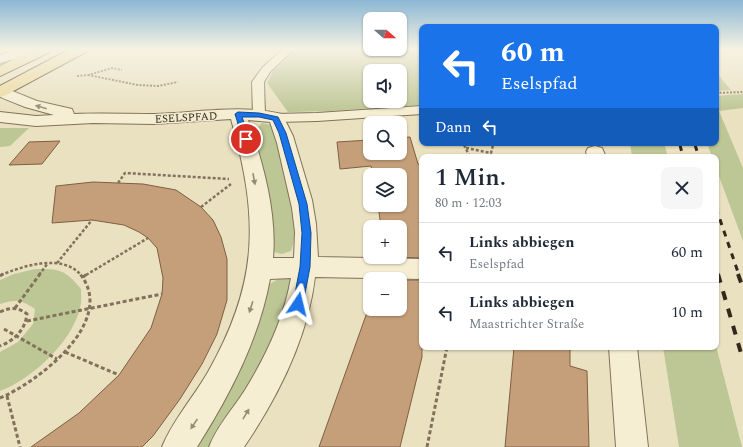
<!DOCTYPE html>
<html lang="de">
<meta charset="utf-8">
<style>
:root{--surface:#fff;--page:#f6f6f7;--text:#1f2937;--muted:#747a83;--line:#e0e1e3}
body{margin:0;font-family:Spectral,serif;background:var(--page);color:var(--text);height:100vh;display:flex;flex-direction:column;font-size:15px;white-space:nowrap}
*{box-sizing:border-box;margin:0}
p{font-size:13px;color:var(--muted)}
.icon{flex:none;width:22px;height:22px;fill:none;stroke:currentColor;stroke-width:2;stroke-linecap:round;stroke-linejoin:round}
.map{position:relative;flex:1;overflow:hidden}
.side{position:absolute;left:419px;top:154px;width:300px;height:196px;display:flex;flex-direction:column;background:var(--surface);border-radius:8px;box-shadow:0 1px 3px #0004}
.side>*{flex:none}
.hud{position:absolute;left:419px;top:24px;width:300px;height:122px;border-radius:8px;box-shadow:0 1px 3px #0004;background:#1a73e8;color:#fff;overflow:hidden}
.needle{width:26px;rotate:110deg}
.buttons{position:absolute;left:363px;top:12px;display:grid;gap:8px}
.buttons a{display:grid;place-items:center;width:44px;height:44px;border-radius:8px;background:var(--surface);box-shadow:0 1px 3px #0004;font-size:20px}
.pin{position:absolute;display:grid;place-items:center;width:34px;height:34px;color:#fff;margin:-17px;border:2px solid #fff;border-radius:50%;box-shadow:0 1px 4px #0007}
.me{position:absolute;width:44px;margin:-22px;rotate:10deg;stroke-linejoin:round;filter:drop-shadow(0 0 3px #0008)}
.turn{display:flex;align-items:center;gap:14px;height:84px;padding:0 16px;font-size:18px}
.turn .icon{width:52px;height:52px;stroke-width:2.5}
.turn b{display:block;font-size:28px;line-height:34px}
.then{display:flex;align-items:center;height:38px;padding:0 16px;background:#0003;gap:8px;font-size:15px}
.round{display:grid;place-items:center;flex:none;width:42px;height:42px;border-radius:8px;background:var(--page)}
.headline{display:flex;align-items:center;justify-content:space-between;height:68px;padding:0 16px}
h1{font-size:24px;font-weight:600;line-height:30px}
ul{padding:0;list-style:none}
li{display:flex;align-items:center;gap:12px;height:60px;padding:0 16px;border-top:1px solid var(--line)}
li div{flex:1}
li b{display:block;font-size:15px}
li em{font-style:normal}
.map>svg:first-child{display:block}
.green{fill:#bdc695;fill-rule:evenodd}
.building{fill:#c59f79;stroke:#7e5f42}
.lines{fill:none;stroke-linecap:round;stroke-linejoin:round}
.lane-casing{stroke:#81725a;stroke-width:2}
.street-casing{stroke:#81725a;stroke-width:2}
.primary-casing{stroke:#4f402e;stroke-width:2}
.path-far2{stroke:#81725a;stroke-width:2;stroke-dasharray:2 1.5;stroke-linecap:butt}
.path-far1{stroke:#81725a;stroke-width:2.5;stroke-dasharray:3 2;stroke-linecap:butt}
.path{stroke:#81725a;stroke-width:3;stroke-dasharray:4 2.5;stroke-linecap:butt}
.lane{fill:#f5eed2;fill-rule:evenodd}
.street{fill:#f5eed2;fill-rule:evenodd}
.primary{fill:#ebd89a;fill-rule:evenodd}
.rail-far2{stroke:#32291d;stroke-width:2;stroke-dasharray:5 5;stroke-linecap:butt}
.rail-far1{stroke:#32291d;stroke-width:3;stroke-dasharray:6 6;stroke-linecap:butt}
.rail{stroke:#32291d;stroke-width:4;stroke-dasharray:9 9;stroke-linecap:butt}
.oneway{fill:#948c78}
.route{fill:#1a73e8;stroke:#114b97}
.labels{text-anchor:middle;stroke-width:3;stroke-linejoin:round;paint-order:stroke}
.far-street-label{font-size:11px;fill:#32291d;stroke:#f2ebcf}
</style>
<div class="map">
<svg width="743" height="447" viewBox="0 0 743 447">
<rect width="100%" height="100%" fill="#eae1c0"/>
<!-- green -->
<g class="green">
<path d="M297,49H422V105L330,111L288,112L267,83L273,71ZM370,71H400V101H370Z"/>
<path d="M716,72L731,90L716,91Z"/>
<path d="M743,94V108L719,111L743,168V241L716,168V157H712L707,143H716V96Z"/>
<path d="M262,123L272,125C281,159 304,219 291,251L282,254L274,252L270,247L254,144C254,135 255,129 262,123Z"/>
<path d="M0,128H29L10,146L0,147Z"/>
<path d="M630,143H664L668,157H632Z"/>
<path d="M35,269C59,269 65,269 81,289C81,295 82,302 80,308C72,342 32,379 0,391V352L18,342L33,324L35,309C22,300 15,299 0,304V280L14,274Z"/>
<path d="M288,276L295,279L265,364L212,447H191L265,287L281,277Z"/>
<path d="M716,346L742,447H679L663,347Z"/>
</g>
<!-- building -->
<g class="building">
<path d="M410,137L418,164L422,165V258L396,257H400V227H381L378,205H400V175H373L371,166L340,169L337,142L370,140V153H400V138Z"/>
<path d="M60,141L42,164L9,165L29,142Z"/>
<path d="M93,182L143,184L176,190L201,207L213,220L221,237L227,259V300L217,334L202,364L180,399L153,436L142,447H31L79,413L119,375L151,328L162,294L163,278L157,248L148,238L139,232L124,225L92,220L52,223L56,186Z"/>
<path d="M400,280H422V357L400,447H319L370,304V309H400Z"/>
<path d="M514,347H570V366L587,371L589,447H505Z"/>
</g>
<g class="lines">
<defs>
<g id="lane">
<path d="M283,49H294L270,72L264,82L265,115L263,118H255L253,115L252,82L262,68Z"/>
<path d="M422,106V114L317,121L276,122L272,121L270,118L272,115L276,114L317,113Z"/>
</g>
<g id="street">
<path d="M19,49H42L40,52L0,63V55Z"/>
<path d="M0,86L37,101L72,109L74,114C100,113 127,114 154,114C196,113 240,104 282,114L293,136L312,200L316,224L318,257L422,259V279L315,277C308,337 278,397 244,447H209C217,426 233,409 245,390C266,356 284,318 291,278L270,279C259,339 230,395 197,447H162C173,420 193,398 208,372C259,282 259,218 231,119L154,124L93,123L36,126L0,122V112L36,116L54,115L25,107L0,97ZM248,120L270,122L277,143L292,208L295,232L294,258H273C277,212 263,163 248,120Z"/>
<path d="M595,146L602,148L606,157H588L586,152L588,148Z"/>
<path d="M609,347H637L648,447H616Z"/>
</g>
<g id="primary">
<path d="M34,49H52L50,52L0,76V66Z"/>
<path d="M70,49H88L86,52L6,95L0,97V86Z"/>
</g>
</defs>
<!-- lane casing -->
<use href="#lane" class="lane-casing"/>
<!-- street casing -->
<use href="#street" class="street-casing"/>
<!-- primary casing -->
<use href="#primary" class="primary-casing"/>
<!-- path-far2 -->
<g class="path-far2">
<path d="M88,75L138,85L158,86L178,82"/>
<path d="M77,76L88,75L112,68L122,70"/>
<path d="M716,93L743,92"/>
<path d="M463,143L465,146"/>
<path d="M492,146L493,143"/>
</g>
<!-- path-far1 -->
<g class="path-far1">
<path d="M464,145L470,157"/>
<path d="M466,148L491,153L493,145"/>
<path d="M118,183L125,173L229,179"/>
<path d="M201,207L231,184"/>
<path d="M57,263L92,220"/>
<path d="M1,275C23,266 62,253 81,275"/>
<path d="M39,275L48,263"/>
<path d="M86,275L148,238"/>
</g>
<!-- path -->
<g class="path">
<path d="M0,276L3,274"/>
<path d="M83,277L87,274"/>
<path d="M15,308L40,274"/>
<path d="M0,312C10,307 18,307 27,314C25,330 15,340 0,346"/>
<path d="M27,321L162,294"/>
<path d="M4,329L57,359"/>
<path d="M65,352L119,375"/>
<path d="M7,396L20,447"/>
<path d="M0,398C38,382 118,321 80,274"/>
<path d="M427,447L447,347"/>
</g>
<!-- lane -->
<use href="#lane" class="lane"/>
<!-- street -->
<use href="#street" class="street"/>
<!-- primary -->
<use href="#primary" class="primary"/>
<!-- rail-far2 -->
<g class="rail-far2">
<path d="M679,143L680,146"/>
<path d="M694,143L695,146"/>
</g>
<!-- rail-far1 -->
<g class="rail-far1">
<path d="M680,145L683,157"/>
<path d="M695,145L699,157"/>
<path d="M716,208L739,275"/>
<path d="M716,269L718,275"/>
</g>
<!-- rail -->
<g class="rail">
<path d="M718,274L743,360"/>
<path d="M738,274L743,288"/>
</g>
</g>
<!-- one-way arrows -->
<defs><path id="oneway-solid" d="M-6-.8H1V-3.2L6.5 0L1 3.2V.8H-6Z"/></defs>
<g class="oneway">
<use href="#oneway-solid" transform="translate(41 107) rotate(-164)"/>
<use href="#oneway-solid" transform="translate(254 179) rotate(80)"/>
<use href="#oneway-solid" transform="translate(251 307) rotate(108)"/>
<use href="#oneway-solid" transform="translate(246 414) rotate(-59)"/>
<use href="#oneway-solid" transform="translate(194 424) rotate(124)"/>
</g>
<!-- sky -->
<linearGradient id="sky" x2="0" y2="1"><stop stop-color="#8cb7d4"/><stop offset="0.44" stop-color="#f6f2e3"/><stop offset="1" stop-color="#f6f2e3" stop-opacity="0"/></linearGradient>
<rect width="743" height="112" fill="url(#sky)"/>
<!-- route -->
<path class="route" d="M238,112L259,113L278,117L286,133L307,204L311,233L310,267L303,304L302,307L298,309L294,307L293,304L300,267L302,233L299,204L279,133L273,120L259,117H242L250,139L249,140H243L235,114Z"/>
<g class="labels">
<!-- far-street labels -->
<g class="far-street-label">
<text transform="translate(186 117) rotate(-3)" y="4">ESELSPFAD</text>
</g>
</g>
</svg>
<div class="buttons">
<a><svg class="needle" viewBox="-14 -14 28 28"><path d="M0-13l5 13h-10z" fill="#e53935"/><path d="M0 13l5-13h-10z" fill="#747a83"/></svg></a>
<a><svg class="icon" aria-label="sound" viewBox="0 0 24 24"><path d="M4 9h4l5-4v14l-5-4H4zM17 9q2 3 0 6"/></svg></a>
<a><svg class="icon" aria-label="search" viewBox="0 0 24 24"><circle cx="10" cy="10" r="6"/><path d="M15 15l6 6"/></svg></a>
<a><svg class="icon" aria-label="layers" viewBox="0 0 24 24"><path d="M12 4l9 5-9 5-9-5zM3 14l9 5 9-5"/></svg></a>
<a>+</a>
<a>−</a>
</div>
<div class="pin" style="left:246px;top:139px;background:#d93025"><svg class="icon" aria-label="arrive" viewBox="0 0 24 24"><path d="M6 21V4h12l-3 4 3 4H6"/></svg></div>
<svg class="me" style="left:298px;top:304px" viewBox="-20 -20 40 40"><path d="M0-17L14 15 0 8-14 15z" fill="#1a73e8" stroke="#fff" stroke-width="4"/></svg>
<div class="hud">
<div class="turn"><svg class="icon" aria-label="left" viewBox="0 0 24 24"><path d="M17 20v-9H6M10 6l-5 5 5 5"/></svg><div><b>60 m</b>Eselspfad</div></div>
<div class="then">Dann<svg class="icon" aria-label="left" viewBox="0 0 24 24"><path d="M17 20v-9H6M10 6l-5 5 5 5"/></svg></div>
</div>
<section class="side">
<div class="headline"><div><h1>1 Min.</h1><p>80 m · 12:03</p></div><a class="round"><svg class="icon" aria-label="close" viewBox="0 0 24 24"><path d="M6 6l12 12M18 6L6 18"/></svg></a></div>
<ul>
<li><svg class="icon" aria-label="left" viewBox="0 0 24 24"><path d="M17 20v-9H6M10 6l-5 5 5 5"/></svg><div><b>Links abbiegen</b><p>Eselspfad</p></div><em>60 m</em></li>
<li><svg class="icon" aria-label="left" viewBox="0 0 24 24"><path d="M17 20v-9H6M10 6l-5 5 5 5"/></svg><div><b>Links abbiegen</b><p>Maastrichter Straße</p></div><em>10 m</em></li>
</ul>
</section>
</div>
